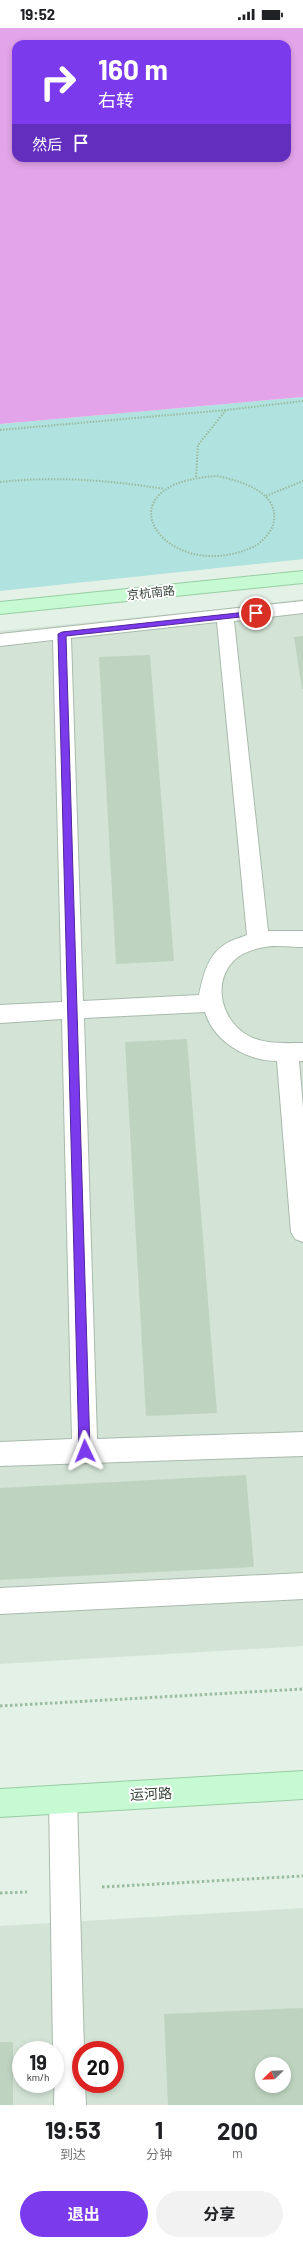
<!DOCTYPE html>
<html lang="zh">
<meta charset="utf-8">
<style>
:root{--surface:#fff;--page:#f2f2f2;--text:#202124;--muted:#757577;--accent:#7c3aed}
body{margin:0;font-family:Barlow,"Noto Sans SC",sans-serif;background:var(--page);color:var(--text);height:100vh;display:flex;flex-direction:column;font-size:15px;white-space:nowrap}
*{box-sizing:border-box;margin:0}
p{font-size:13px;color:var(--muted)}
.icon{flex:none;width:22px;height:22px;fill:none;stroke:currentColor;stroke-width:2;stroke-linecap:round;stroke-linejoin:round}
.map{position:relative;height:2077px;overflow:hidden}
.sheet{display:flex;flex-direction:column;background:var(--surface);flex:1}
.sheet>*{flex:none}
.top-card{position:absolute;left:12px;top:12px;width:279px;height:122px;border-radius:12px;box-shadow:0 2px 6px #0003;background:#7c3aed;color:#fff;overflow:hidden}
.needle{width:26px;rotate:247deg}
.buttons{position:absolute;left:255px;top:2029px;display:grid;gap:8px}
.buttons a{display:grid;place-items:center;width:36px;height:36px;border-radius:50%;background:var(--surface);box-shadow:0 2px 6px #0003;font-size:20px}
.speed{position:absolute;left:12px;top:2013px;display:flex;gap:8px;font-size:20px;font-weight:700;text-align:center}
.speed>*{display:grid;place-content:center;width:52px;height:52px;border-radius:50%;background:var(--surface);box-shadow:0 2px 6px #0003;line-height:1}
.speed small{font-size:10px;font-weight:400}
.speed .limit{border:6px solid #d22;background:#fff;color:#111}
.pin{position:absolute;display:grid;place-items:center;width:34px;height:34px;color:#fff;margin:-17px;border:2px solid #fff;border-radius:50%;box-shadow:0 1px 4px #0007}
.me{position:absolute;width:44px;margin:-22px;rotate:358deg;stroke-linejoin:round;filter:drop-shadow(0 0 3px #0008)}
.turn{display:flex;align-items:center;gap:14px;height:84px;padding:0 20px;font-size:18px}
.turn .icon{width:52px;height:52px;stroke-width:2.5}
.turn b{display:block;font-size:28px;line-height:34px}
.then{display:flex;align-items:center;height:38px;padding:0 20px;background:#0003;gap:8px;font-size:15px}
.eta{display:flex;justify-content:space-evenly;align-items:center;height:68px;text-align:center}
.eta b{font-size:24px;font-weight:700;line-height:28px}
.button{display:flex;gap:8px;margin-top:auto;padding:8px 20px}
.button a{flex:1;height:46px;border-radius:24px;background:var(--accent);color:#fff;font-size:16px;font-weight:700;line-height:46px;text-align:center}
.button a+a{background:var(--page);color:var(--text)}
.status{display:flex;justify-content:space-between;align-items:center;height:28px;padding:0 20px;background:var(--surface);direction:ltr}
.status svg{height:11px;fill:currentColor}
.map>svg:first-child{display:block}
.residential{fill:#d3e4d6;fill-rule:evenodd}
.green{fill:#b0e2df}
.water{fill:#e3a4ea;fill-rule:evenodd}
.building{fill:#bed4c0;fill-rule:evenodd}
.lines{fill:none;stroke-linecap:round;stroke-linejoin:round}
.lane-casing{stroke:#a8bbab;stroke-width:2}
.secondary-casing{stroke:#97cda3;stroke-width:2}
.path-far1{stroke:#9abc9f;stroke-width:2;stroke-dasharray:1.5 1.5;stroke-linecap:butt}
.path{stroke:#9abc9f;stroke-width:3;stroke-dasharray:2.5 2.5;stroke-linecap:butt}
.lane{fill:#fff;fill-rule:evenodd}
.secondary{fill:#c5fad2;fill-rule:evenodd}
.route{fill:#7c3aed;stroke:#51269a}
.labels{text-anchor:middle;stroke-width:4;stroke-linejoin:round;paint-order:stroke}
.street-label{font-size:12px;fill:#354236;stroke:#fff}
.near-street-label{font-size:14px;fill:#354236;stroke:#fff}
</style>
<div class="status"><b>19:52</b><svg viewBox="0 0 49 12"><path d="M0 12V9h3v3zM5 12V6h3v6zM10 12V3h3v9zM15 12V0h3v12zM26 1h20v11H26zM47 4h2v5h-2z"/></svg></div>
<div class="map">
<svg width="303" height="2077" viewBox="0 0 303 2077">
<rect width="100%" height="100%" fill="#e4f1e7"/>
<!-- residential -->
<g class="residential">
<path d="M303,571V1618L0,1636V603L221,581Z"/>
<path d="M303,1880V2077H0V1898ZM21,2022H55V2056H21ZM81,2022H115V2056H81ZM262,2036H284V2058H262Z"/>
</g>
<!-- green -->
<path class="green" d="M303,369V531L0,563V396Z"/>
<!-- water -->
<path class="water" d="M0,0H303V369L0,396ZM16,16H287V130H16Z"/>
<!-- building -->
<g class="building">
<path d="M303,608V661H302L294,609Z"/>
<path d="M150,627L174,933L116,936L99,629Z"/>
<path d="M187,1011L217,1385L146,1388L125,1014Z"/>
<path d="M246,1447L254,1539L0,1552V1460Z"/>
<path d="M303,1980V2077H168L164,1986ZM262,2036H284V2058H262Z"/>
<rect x="0" y="2014" width="13" height="63"/>
</g>
<g class="lines">
<defs>
<g id="lane">
<path d="M303,573V585L234,593L268,903H303V919C290,919 273,916 260,920C254,921 243,925 238,929C212,949 219,988 244,1005C261,1017 283,1015 303,1015V1033H299L303,1080V1214L295,1211L291,1204L277,1033C247,1033 214,1014 205,984L84,990L97,1411L303,1404V1428L0,1438V1414L72,1411L62,991L0,995V977L62,974L53,612L0,618V606ZM217,594L247,907C240,910 230,912 224,917C207,928 203,949 199,967L83,973L71,610Z"/>
<path d="M303,1545V1571L0,1586V1560Z"/>
<path d="M63,1757L73,1761L77,1771L84,2022H81V2056H85L86,2077H54L55,2022H53L49,1771L53,1761Z"/>
</g>
<g id="secondary">
<path d="M303,543V555L0,586V574Z"/>
<path d="M303,1743V1771L0,1789V1761Z"/>
</g>
</defs>
<!-- lane casing -->
<use href="#lane" class="lane-casing"/>
<!-- secondary casing -->
<use href="#secondary" class="secondary-casing"/>
<!-- path-far1 -->
<g class="path-far1">
<path d="M0,402L226,382L303,373"/>
<path d="M217,448C242,453 282,465 273,497C270,506 261,515 253,519C165,559 94,455 217,448Z"/>
<path d="M196,449L198,417L226,382"/>
<path d="M0,454C55,448 109,452 164,461"/>
<path d="M266,468L303,453"/>
</g>
<!-- path -->
<g class="path">
<path d="M0,1678L303,1661"/>
<path d="M102,1859L303,1848"/>
<path d="M0,1865L27,1864"/>
</g>
<!-- lane -->
<use href="#lane" class="lane"/>
<!-- secondary -->
<use href="#secondary" class="secondary"/>
</g>
<!-- route -->
<path class="route" d="M256,583H259V587L66,608L90,1423L85,1428L79,1423L58,606L62,604Z"/>
<g class="labels">
<!-- street labels -->
<g class="street-label">
<text transform="translate(151 565) rotate(-6)" y="4">京杭南路</text>
</g>
<!-- near-street labels -->
<g class="near-street-label">
<text transform="translate(151 1766) rotate(-3)" y="5">运河路</text>
</g>
</g>
</svg>
<div class="buttons">
<a><svg class="needle" viewBox="-14 -14 28 28"><path d="M0-13l5 13h-10z" fill="#e53935"/><path d="M0 13l5-13h-10z" fill="#757577"/></svg></a>
</div>
<div class="speed"><div>19<small>km/h</small></div><div class="limit">20</div></div>
<div class="pin" style="left:256px;top:585px;background:#d93025"><svg class="icon" aria-label="arrive" viewBox="0 0 24 24"><path d="M6 21V4h12l-3 4 3 4H6"/></svg></div>
<svg class="me" style="left:85px;top:1423px" viewBox="-20 -20 40 40"><path d="M0-17L14 15 0 8-14 15z" fill="#7c3aed" stroke="#fff" stroke-width="4"/></svg>
<div class="top-card">
<div class="turn"><svg class="icon" aria-label="right" viewBox="0 0 24 24"><path d="M7 20v-9h11M14 6l5 5-5 5"/></svg><div><b>160 m</b>右转</div></div>
<div class="then">然后<svg class="icon" aria-label="arrive" viewBox="0 0 24 24"><path d="M6 21V4h12l-3 4 3 4H6"/></svg></div>
</div>
</div>
<section class="sheet">
<div class="eta">
<div><b>19:53</b><p>到达</p></div>
<div><b>1</b><p>分钟</p></div>
<div><b>200</b><p>m</p></div>
</div>
<div class="button"><a>退出</a><a>分享</a></div>
</section>
